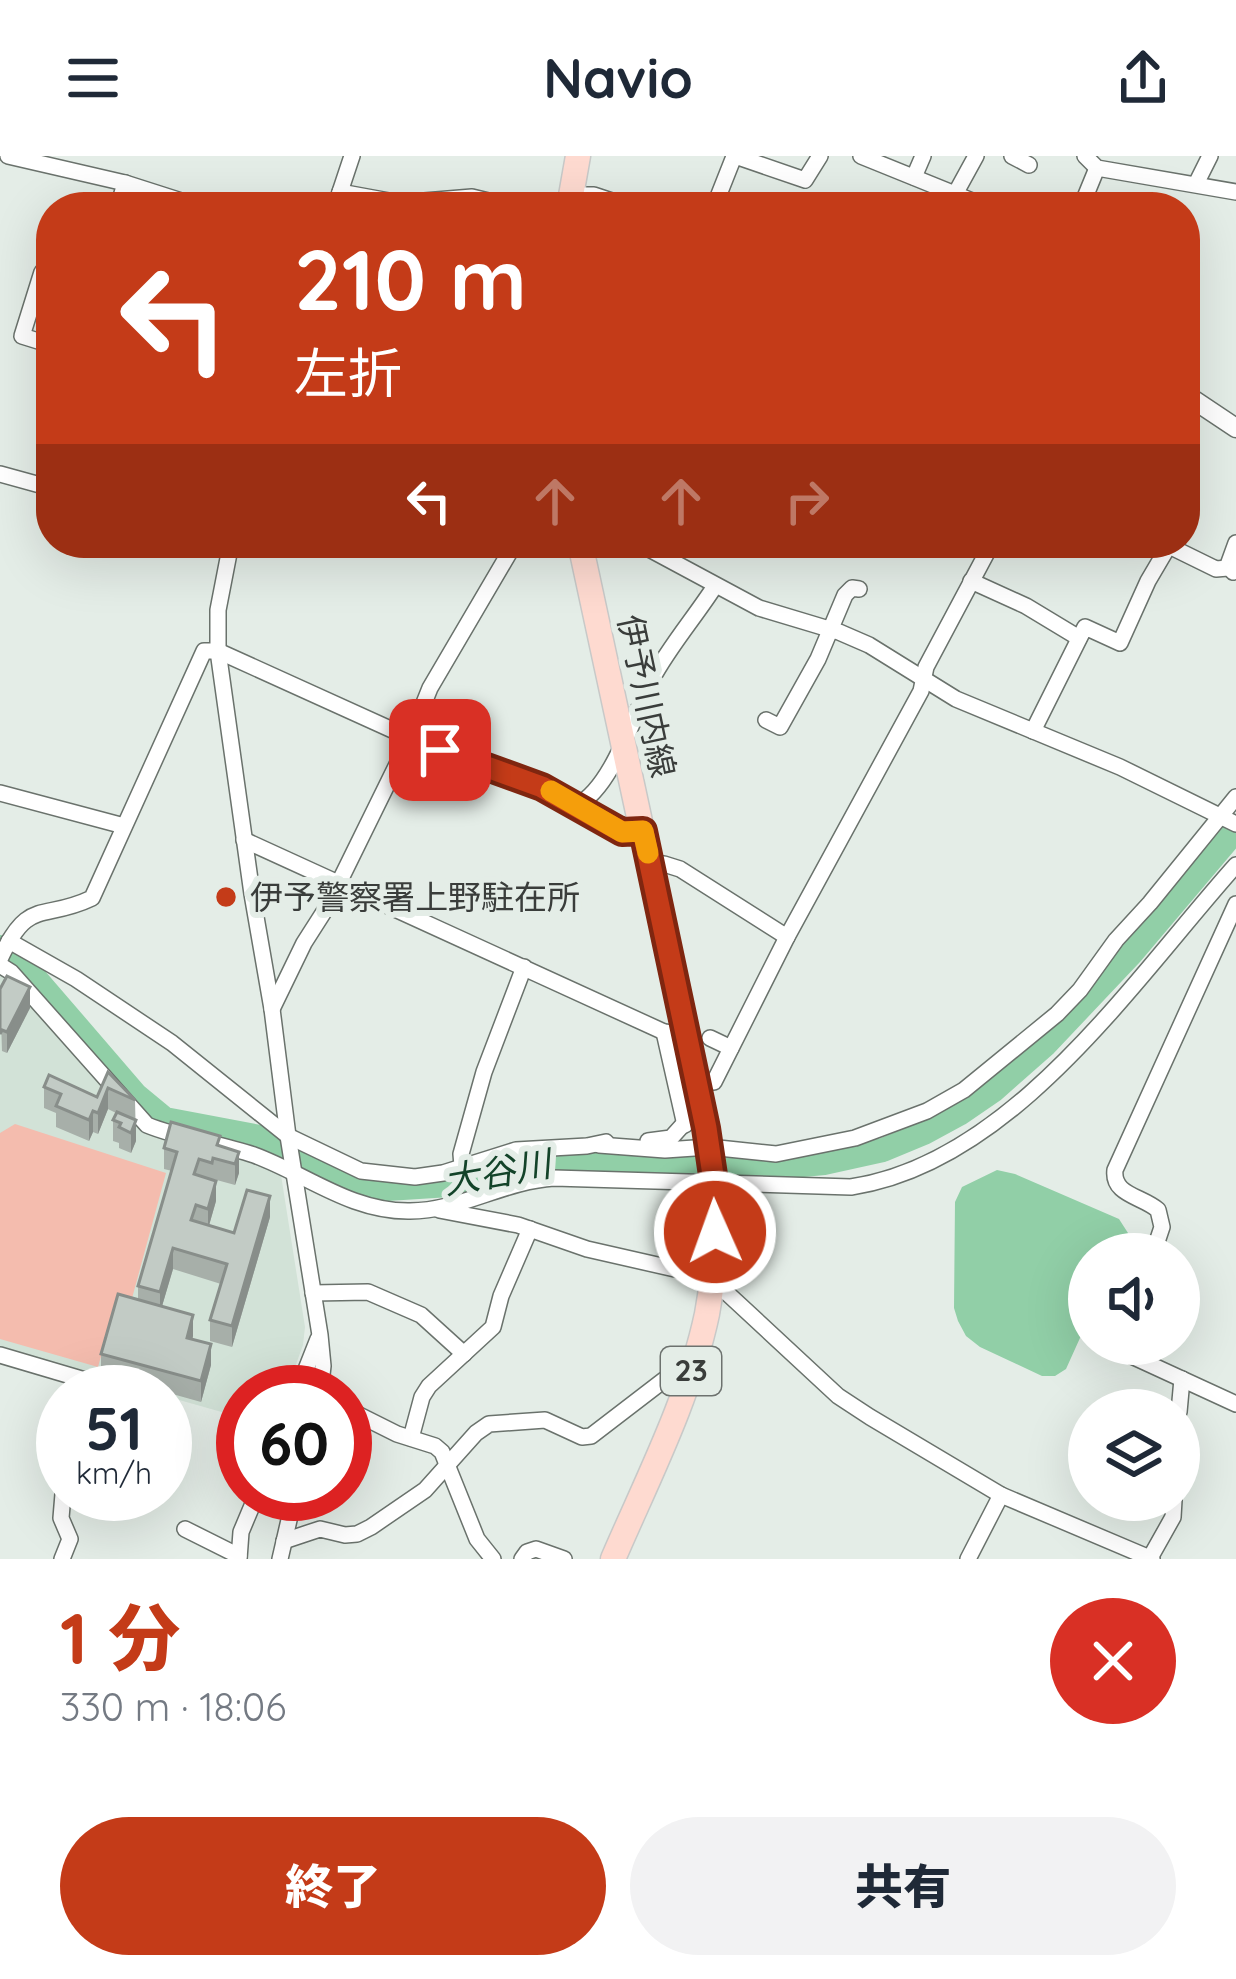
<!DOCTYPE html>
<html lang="ja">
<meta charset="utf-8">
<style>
:root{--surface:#fff;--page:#f2f2f3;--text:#1f2937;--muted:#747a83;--accent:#c43b18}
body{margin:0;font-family:Quicksand,"Noto Sans JP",sans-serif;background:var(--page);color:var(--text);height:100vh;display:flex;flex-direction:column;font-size:45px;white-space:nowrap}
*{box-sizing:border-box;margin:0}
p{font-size:39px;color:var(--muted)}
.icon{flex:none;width:66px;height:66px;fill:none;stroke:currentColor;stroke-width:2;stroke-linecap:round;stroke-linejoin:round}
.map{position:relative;height:1403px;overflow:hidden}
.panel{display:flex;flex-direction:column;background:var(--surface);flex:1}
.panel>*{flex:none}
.top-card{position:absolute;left:36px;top:36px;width:1164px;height:366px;border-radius:48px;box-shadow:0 12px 48px #0002;background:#c43b18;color:#fff;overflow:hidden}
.buttons{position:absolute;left:1068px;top:1077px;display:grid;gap:24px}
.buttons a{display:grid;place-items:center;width:132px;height:132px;border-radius:50%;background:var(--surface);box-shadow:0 12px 48px #0002;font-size:60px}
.speed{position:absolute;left:36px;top:1209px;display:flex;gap:24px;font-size:60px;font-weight:700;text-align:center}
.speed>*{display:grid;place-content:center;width:156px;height:156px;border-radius:50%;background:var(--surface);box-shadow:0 12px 48px #0002;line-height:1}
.speed small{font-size:30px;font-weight:400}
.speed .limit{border:18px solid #d22;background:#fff;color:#111}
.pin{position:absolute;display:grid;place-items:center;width:102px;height:102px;color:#fff;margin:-51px;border-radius:24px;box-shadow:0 6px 18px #0006}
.me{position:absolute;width:132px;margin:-66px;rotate:358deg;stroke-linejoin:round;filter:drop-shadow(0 0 9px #0008)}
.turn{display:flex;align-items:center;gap:42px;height:252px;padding:0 60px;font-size:54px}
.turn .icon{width:156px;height:156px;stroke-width:2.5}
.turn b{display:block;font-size:84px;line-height:102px}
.lanes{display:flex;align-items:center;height:114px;padding:0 60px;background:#0003;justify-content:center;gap:60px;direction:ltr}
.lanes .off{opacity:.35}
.round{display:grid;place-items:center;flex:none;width:126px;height:126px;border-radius:63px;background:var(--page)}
.overview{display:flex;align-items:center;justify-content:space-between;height:204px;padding:0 60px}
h1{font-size:72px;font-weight:800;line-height:90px;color:var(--accent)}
.primary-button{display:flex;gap:24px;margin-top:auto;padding:24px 60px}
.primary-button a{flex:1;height:138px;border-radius:72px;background:var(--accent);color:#fff;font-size:48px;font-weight:800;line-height:138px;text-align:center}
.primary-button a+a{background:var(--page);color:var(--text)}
header{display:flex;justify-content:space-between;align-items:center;height:156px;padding:0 60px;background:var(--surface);font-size:54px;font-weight:800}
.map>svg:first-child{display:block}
.built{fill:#d2e2d7}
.green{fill:#f4bcae}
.water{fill:#91cfa7}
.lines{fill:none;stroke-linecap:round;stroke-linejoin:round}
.river{stroke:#91cfa7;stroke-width:24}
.minor-casing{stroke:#6a726c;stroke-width:18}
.tertiary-casing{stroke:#6a726c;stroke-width:21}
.primary-casing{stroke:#c8c9c8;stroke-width:27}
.minor{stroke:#fff;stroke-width:15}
.tertiary{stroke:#fff;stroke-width:18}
.primary{stroke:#fedad0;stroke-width:24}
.wall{fill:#a7afa9}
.shaded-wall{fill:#888e8a}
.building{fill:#c2cbc5;stroke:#888e8a;stroke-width:3}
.route-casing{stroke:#7f2610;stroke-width:30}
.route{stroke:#c43b18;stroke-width:21}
.slow{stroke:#f59e0b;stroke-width:21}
.poi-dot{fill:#c43b18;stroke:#e4ede7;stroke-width:4.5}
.labels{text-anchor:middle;stroke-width:12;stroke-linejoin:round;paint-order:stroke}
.shield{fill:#e4ede7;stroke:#6d726f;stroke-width:3}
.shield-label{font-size:30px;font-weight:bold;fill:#3a3d3b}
.street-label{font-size:33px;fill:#3a3d3b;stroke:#e4ede7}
.poi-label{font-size:33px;fill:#3a3d3b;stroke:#e4ede7;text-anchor:start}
.water-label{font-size:36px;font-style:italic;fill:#134329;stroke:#e4ede7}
</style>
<header><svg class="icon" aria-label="menu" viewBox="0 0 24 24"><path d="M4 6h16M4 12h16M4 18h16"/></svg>Navio<svg class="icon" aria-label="share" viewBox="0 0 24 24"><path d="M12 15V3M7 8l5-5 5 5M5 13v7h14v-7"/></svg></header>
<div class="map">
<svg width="1236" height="1403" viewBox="0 0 1236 1403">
<rect width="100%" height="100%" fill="#e4ede7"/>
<!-- built -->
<path class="built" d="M0,814L172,984L251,1006L281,1019L305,1171L303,1189L286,1236H243V1262L165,1240V1236H150L0,1192Z"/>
<!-- green -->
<path class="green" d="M15,968L166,1017L128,1157L114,1154L98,1211L0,1183V977Z"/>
<!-- water -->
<path class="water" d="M997,1014L1015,1018L1119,1063L1128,1077L1122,1098H1089V1162L1066,1213L1055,1220H1042L980,1191L966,1180L958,1165L954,1152L955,1046L962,1031Z"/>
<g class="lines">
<!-- river -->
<path class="river" d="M0,791L18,802L136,939L165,963L260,981L356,1026L387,1033L450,1029L517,1007L550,1003L652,1008L689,1005L782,1011L824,1007L883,994L924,977L959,958L994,934L1045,889L1131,798L1236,674"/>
<defs>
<g id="minor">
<path d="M8,0L125,27L200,51"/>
<path d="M861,0L987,51"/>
<path d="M1012,0L1029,9"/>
<path d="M1085,0L1097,12L1236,36"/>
<path d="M914,21L923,0"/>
<path d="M1196,28L1210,0"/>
<path d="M340,36L400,47L472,41L513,51"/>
<path d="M570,39H594L630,51"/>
<path d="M118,51L125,27"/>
<path d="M335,51L352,0"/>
<path d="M714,51L733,3L738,1L805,24L820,0"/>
<path d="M948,51L976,0"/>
<path d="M1081,51L1097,12"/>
<path d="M51,119L42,116L22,180L51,189"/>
<path d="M0,318L51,332"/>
<path d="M231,387L218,454V495L252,738L272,853L288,980L320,1179L323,1210L320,1236"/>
<path d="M638,387L759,452L839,476L869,489L956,543L1120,611L1236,668"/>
<path d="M1163,387L1216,413L1228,412"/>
<path d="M1233,416L1228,409L1236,387"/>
<path d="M971,425L1026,450L1079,482"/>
<path d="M766,564L780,571L818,503L845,439L852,432L859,433"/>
<path d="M1033,575L1085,471L1120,487L1148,425L1168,391"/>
<path d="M0,637L124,670"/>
<path d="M577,649C612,632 634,558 652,523C669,491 695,461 715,430"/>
<path d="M244,684L664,876L673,877"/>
<path d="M651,710L664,708L680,713L787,781"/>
<path d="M9,785L76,823L172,887L288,980L361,1015L415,1021L443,1017L516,994L587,990L606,986"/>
<path d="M0,803C29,740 42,766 92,742L204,495H218L410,582L470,607L542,631L622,675H643"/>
<path d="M0,809L11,816L147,969C181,983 219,987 254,999C306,1018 351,1056 410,1055C459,1055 504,1025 554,1022L851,1031C1013,1007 1134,823 1236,709"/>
<path d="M272,853L304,787L327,751L410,582L430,532L515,387"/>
<path d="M664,876L685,969"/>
<path d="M710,882L731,892"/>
<path d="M714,926L787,781L921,535L926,511L992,387"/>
<path d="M648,985L671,982L689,962"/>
<path d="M599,989L665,994L709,991L776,998L855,982L927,955L964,934L1057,858L1080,834L1116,784L1150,747L1236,641"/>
<path d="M462,1010L461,998L484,916L524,811"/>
<path d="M439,1054L518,1069L587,1093L697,1118"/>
<path d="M1153,1098L1162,1071L1158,1054C1142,1040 1112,1039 1115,1014L1236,748"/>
<path d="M313,1137L368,1136L421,1159L464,1198"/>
<path d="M727,1137L838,1240L870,1261L1001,1339L1152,1403"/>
<path d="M1116,1188L1123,1196L1236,1248"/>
<path d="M0,1199L105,1230L102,1236"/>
<path d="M297,1236L318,1183"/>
<path d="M345,1252L397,1278L435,1290L442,1296L477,1383L493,1403"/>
<path d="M1179,1256L1182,1223"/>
<path d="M411,1282L422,1241L429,1230L493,1171L501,1140L530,1073"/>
<path d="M63,1313V1333"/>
<path d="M185,1373L239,1400"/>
<path d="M284,1385L320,1373L345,1379L357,1378L371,1371L425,1334L476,1277L489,1268L545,1264L582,1281L591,1280L664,1224L672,1221L688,1225"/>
<path d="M1150,1402L1173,1361L1174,1344"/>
<path d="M62,1403L70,1383L61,1362L63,1338"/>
<path d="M239,1403L241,1376L257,1338"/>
<path d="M280,1403L295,1338"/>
<path d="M522,1403L527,1396L536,1393L564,1403"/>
<path d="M968,1403L1001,1339"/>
</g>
<path id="tertiary" d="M1185,238L1236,272"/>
<g id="primary">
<path d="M569,51L578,0"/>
<path d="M580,387L706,972C715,1034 719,1096 707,1158C689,1243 647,1324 613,1403"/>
</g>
</defs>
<!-- minor casing -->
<use href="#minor" class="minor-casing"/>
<!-- tertiary casing -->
<use href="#tertiary" class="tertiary-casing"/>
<!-- primary casing -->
<use href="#primary" class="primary-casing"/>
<!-- minor -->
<use href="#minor" class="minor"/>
<!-- tertiary -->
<use href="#tertiary" class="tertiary"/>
<!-- primary -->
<use href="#primary" class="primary"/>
</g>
<!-- wall -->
<g class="wall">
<path d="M0,833L30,852L7,897L2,895Z"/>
<path d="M108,916L135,944L136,985L131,997L119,992V987L113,985V964L116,957L108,953L98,978L93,976L89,985L56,971V957L44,952V931L97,941Z"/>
<path d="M220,990L239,996V1017L235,1029L213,1023L216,1045L209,1069L234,1077L270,1061L232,1191L210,1185V1164L221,1128L173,1113L162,1150L193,1180L192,1184L211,1209L201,1246L101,1218V1198L138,1144V1130L172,1015L164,1013V992Z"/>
</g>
<!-- shaded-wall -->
<g class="shaded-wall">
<path d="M30,831V852L7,897V876Z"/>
<path d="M108,932V953L98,978V957Z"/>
<path d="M93,955V976L89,985V964Z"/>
<path d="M136,964V985L131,997V977Z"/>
<path d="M239,996V1017L235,1029V1008Z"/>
<path d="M216,1025V1045L208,1073V1053Z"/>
<path d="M270,1040V1061L232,1191V1170Z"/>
<path d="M173,1092V1113L160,1157V1136Z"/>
<path d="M193,1159V1180L187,1203V1182Z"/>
<path d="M211,1188V1209L201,1246V1225Z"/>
</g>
<!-- building -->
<g class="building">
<path d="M7,820L30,831L7,876L2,874L0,878V833Z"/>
<path d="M108,916L135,944L108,932L98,957L93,955L89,964L56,950L61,938L44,931L49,919L97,941Z"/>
<path d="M117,956L136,964L131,977L119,971L121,967L113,964Z"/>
<path d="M171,966L220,980L217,989L239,996L235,1008L213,1002L212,1007L199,1003L194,1018L216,1025L208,1053L196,1049L191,1064L234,1077L247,1034L270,1040L232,1170L210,1164L227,1108L173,1092L160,1136L138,1130L177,996L164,992Z"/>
<path d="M118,1138L193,1159L187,1182L211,1188L201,1225L101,1198Z"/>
</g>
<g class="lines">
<defs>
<path id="route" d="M440,594L542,631L622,676L643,675L706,972L714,1026L715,1076"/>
</defs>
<!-- route casing -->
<use href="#route" class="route-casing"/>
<!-- route -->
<use href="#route" class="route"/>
<!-- slow -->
<path class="slow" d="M551,635L622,676L643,675L648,697"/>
</g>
<!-- markers -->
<circle class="poi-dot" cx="226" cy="741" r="12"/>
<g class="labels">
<!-- shield labels -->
<rect class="shield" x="661" y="1191" width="60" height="48" rx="9"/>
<g class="shield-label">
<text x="691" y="1225">23</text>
</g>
<!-- street labels -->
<g class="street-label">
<text transform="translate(647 540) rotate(78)" y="12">伊予川内線</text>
</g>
<!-- poi labels -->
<g class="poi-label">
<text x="250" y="753">伊予警察署上野駐在所</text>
</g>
<!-- water labels -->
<g class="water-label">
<text transform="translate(497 1016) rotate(-10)" y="13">大谷川</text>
</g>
</g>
</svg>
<div class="buttons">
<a><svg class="icon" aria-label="sound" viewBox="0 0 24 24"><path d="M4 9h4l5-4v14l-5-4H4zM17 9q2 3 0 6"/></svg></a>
<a><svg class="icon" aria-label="layers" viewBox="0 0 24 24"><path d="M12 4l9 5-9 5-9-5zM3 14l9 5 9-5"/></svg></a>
</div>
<div class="speed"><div>51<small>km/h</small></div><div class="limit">60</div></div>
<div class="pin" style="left:440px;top:594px;background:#d93025"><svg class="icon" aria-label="arrive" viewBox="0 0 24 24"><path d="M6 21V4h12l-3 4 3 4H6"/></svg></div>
<svg class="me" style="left:715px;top:1076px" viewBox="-20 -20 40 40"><circle r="17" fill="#c43b18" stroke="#fff" stroke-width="3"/><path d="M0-11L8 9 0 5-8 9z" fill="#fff"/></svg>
<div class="top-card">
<div class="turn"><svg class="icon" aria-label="left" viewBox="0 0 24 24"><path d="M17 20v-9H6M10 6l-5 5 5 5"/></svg><div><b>210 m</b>左折</div></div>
<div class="lanes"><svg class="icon" aria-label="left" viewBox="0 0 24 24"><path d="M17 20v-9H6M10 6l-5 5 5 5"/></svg><svg class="icon off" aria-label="ahead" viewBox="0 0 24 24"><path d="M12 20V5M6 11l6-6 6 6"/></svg><svg class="icon off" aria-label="ahead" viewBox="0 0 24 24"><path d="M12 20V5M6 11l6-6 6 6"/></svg><svg class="icon off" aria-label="right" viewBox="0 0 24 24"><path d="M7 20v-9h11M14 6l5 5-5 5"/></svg></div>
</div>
</div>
<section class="panel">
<div class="overview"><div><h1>1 分</h1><p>330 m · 18:06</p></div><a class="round" style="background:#d93025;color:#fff"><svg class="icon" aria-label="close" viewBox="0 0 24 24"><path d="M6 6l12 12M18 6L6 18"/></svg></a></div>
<div class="primary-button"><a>終了</a><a>共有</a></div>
</section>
